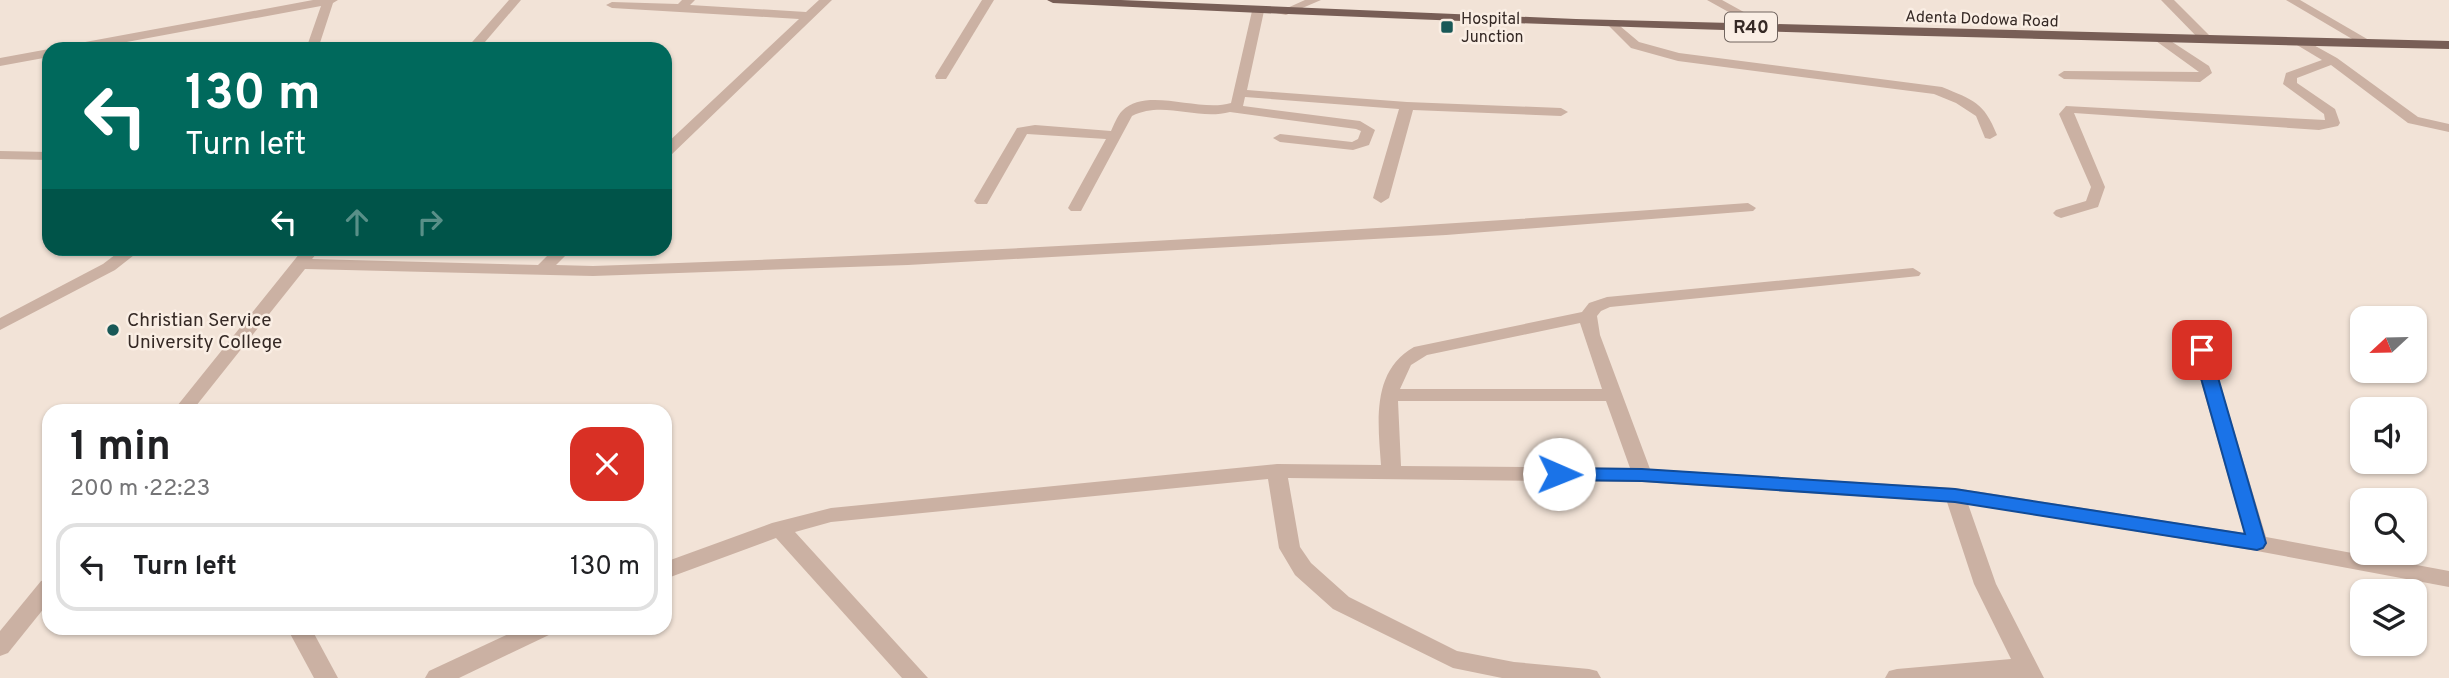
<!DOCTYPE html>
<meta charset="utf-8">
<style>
:root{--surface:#fff;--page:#f6f6f6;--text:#202124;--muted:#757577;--line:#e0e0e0}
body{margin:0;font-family:Overpass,sans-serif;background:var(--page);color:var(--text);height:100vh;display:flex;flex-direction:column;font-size:26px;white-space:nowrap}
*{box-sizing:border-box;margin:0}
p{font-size:23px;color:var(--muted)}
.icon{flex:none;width:38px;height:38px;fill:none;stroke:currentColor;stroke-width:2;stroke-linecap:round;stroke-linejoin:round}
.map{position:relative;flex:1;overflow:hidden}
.details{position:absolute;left:42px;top:404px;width:630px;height:231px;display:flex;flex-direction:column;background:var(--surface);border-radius:21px;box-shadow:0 2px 5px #0004}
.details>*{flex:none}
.guide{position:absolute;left:42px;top:42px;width:630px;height:214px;border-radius:21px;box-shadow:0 2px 5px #0004;background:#00695c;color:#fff;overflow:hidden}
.needle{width:46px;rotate:248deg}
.controls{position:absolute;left:2350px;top:306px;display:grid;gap:14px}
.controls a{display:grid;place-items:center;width:77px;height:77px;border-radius:14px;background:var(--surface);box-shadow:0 2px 5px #0004;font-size:35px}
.pin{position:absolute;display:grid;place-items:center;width:60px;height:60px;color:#fff;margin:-30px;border-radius:14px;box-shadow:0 4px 10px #0006}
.me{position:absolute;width:77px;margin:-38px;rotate:91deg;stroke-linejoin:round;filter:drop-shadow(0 0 5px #0008)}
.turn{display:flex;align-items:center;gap:24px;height:147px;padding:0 28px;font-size:32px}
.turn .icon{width:91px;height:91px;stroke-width:2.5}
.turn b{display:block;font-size:49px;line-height:60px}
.lanes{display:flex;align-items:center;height:66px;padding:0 28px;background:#0003;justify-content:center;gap:35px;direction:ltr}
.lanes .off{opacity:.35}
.round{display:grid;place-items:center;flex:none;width:74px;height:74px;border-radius:21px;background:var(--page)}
.head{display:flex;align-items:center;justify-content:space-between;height:119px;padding:0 28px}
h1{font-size:42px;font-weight:700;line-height:52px}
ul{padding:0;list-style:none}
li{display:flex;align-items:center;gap:21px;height:88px;margin:0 14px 10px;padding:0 14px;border:4px solid var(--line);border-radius:21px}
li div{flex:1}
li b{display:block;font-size:26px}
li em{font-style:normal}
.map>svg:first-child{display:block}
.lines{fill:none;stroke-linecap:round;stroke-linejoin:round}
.minor{fill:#cbb1a3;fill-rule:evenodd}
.major{fill:#785e56;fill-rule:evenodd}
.route{fill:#1a73e8;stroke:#114b97;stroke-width:2}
.poi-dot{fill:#195857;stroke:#faeee4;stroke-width:2.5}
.labels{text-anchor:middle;stroke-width:5;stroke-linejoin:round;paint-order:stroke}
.far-poi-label{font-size:16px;fill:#352925;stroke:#faeee4;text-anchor:start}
.far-street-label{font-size:16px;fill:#352925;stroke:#faeee4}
.shield{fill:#faeee4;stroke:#70645e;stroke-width:2}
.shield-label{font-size:18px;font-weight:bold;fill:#352925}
.poi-label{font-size:19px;fill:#352925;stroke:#faeee4;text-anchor:start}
</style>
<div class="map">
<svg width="2449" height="678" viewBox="0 0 2449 678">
<rect width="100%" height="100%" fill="#f2e3d7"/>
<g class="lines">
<!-- minor -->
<g class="minor">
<path d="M313,0H338L333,3L318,49H306L321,6L89,49H63L69,45Z"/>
<path d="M509,0H521L479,49H466Z"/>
<path d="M682,0H695L690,5L806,12L819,0H832L670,156L665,157V145L799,19L612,8L606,5L612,2L678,4Z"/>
<path d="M982,0H994L946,79H936L935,76Z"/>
<path d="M1305,0H1321L1286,15L1276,13Z"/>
<path d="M1707,0H1722L1771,27L1761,30Z"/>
<path d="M2161,0H2174L2210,36V42H2202Z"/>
<path d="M2286,0H2300L2374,43L2364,46Z"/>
<path d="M1258,7L1264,11L1247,90L1407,102L1561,108L1568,112L1561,116L1413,110L1389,198L1381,203L1373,198L1399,109L1245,97L1243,106L1360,121L1375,130L1369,145L1353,150L1280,142L1273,138L1280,134L1352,142L1358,139L1361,131L1356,129L1230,112C1197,121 1164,100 1132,116L1081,211H1071L1068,208L1106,139L1027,134L987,204H977L974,201L1017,128L1035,125L1111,131C1114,125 1117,116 1122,111C1147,86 1199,113 1231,103L1252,11Z"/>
<path d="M1614,21L1639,42L1679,53L1942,87C1973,100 1984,102 1997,135L1990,139L1985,138L1976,116L1956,103L1934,94L1678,61L1631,48L1608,25Z"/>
<path d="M2160,34L2209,66L2212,73L2200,82L2064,79L2058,75L2064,71L2199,72L2156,41L2154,38Z"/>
<path d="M2301,38L2337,58L2418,117L2449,124V132L2408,123L2331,65L2297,78V83L2335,109L2340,123L2338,126L2319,130L2074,113L2105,187L2098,207L2061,218L2056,216L2053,213L2056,210L2086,201L2091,187L2059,114L2066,106L2325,120L2324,114L2283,84L2286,73L2322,60L2297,45L2295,42Z"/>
<path d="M49,49V57L0,66V58Z"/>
<path d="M0,151L49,152V160L0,159Z"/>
<path d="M1748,203L1756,208L1753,211L1446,235L908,265L593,276L305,269L192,411H173L304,248H321L312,259L538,265L555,248H573L556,265L593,266C978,253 1363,231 1748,203Z"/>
<path d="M124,248H143L115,270L0,330V318L103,264Z"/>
<path d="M1913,268L1921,273L1919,276L1610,307L1601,311L1597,316L1600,335L1650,469L1955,488L2244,533L2192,350L2201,345L2210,350L2266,537L2449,571V587L2257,551L1968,504L1996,584L2044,678H1885L1889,671L1897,669L2011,659L1974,584L1947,502L1642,482L1288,478L1300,547L1311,563L1349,597L1457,651L1514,662L1589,669L1597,671L1601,678H1502L1453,668L1333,609L1295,575L1279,548L1268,479L831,522L795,532L928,678H902L776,538L665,579V562L772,523L831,508L1277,464L1381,465C1378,423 1371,371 1414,347L1582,312L1589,303L1607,297ZM1580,323L1602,389H1400L1411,365L1427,355ZM1398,401H1606L1630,468L1401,466Z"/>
<path d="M49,579V602L8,653L0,656V631L41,581Z"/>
<path d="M287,628H311L338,678H314Z"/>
<path d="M521,628H554L551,634L459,678H425L429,671Z"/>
</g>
<!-- major -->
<path class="major" d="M1047,0H1121L1576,19L2449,41V49C1983,38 1518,27 1053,3Z"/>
</g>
<!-- route -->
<path class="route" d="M2202,345L2210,350L2266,543L2263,548L2257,550L1955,502L1642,481L1559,480L1552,479L1550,474L1552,470L1559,468L1642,469L1955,489L2245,534L2193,350Z"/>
<!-- markers -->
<g class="poi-dot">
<rect x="1440" y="20" width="14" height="14" rx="3.5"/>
<circle cx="113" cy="330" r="7"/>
</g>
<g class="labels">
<!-- far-poi labels -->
<g class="far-poi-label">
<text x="1461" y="24">Hospital<tspan x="1461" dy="18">Junction</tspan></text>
</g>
<!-- far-street labels -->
<g class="far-street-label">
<text transform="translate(1982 18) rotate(2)" y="6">Adenta Dodowa Road</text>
</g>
<!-- shield labels -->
<rect class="shield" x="1725" y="12.5" width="52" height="29" rx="5"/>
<g class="shield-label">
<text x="1751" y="33">R40</text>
</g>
<!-- poi labels -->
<g class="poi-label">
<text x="127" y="326">Christian Service<tspan x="127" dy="22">University College</tspan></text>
</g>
</g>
</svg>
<div class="controls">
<a><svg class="needle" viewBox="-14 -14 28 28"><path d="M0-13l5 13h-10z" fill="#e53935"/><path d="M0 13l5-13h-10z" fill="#757577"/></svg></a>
<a><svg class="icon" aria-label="sound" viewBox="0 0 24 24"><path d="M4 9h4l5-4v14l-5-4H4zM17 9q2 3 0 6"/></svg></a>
<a><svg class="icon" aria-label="search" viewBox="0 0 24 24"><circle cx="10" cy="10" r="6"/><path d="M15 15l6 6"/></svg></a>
<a><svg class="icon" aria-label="layers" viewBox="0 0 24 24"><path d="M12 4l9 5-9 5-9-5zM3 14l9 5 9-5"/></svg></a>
</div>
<div class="pin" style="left:2202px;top:350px;background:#d93025"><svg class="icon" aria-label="arrive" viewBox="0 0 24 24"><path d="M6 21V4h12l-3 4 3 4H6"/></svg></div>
<svg class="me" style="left:1559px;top:474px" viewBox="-20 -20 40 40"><circle r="19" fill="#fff"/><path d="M0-13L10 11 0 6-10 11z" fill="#1a73e8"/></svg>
<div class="guide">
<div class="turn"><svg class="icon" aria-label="left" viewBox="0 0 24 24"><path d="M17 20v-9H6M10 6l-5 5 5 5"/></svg><div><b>130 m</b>Turn left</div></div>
<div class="lanes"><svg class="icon" aria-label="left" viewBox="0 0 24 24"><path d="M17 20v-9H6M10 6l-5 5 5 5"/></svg><svg class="icon off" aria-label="ahead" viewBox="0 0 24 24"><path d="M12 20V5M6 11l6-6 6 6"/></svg><svg class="icon off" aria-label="right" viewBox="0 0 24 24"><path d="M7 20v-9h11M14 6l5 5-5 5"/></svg></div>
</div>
<section class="details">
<div class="head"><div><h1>1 min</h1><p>200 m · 22:23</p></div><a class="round" style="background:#d93025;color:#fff"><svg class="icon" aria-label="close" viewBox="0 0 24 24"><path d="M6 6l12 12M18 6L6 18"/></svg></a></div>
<ul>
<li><svg class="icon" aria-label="left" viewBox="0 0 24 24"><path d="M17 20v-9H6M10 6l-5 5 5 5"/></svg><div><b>Turn left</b></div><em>130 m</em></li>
</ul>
</section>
</div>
